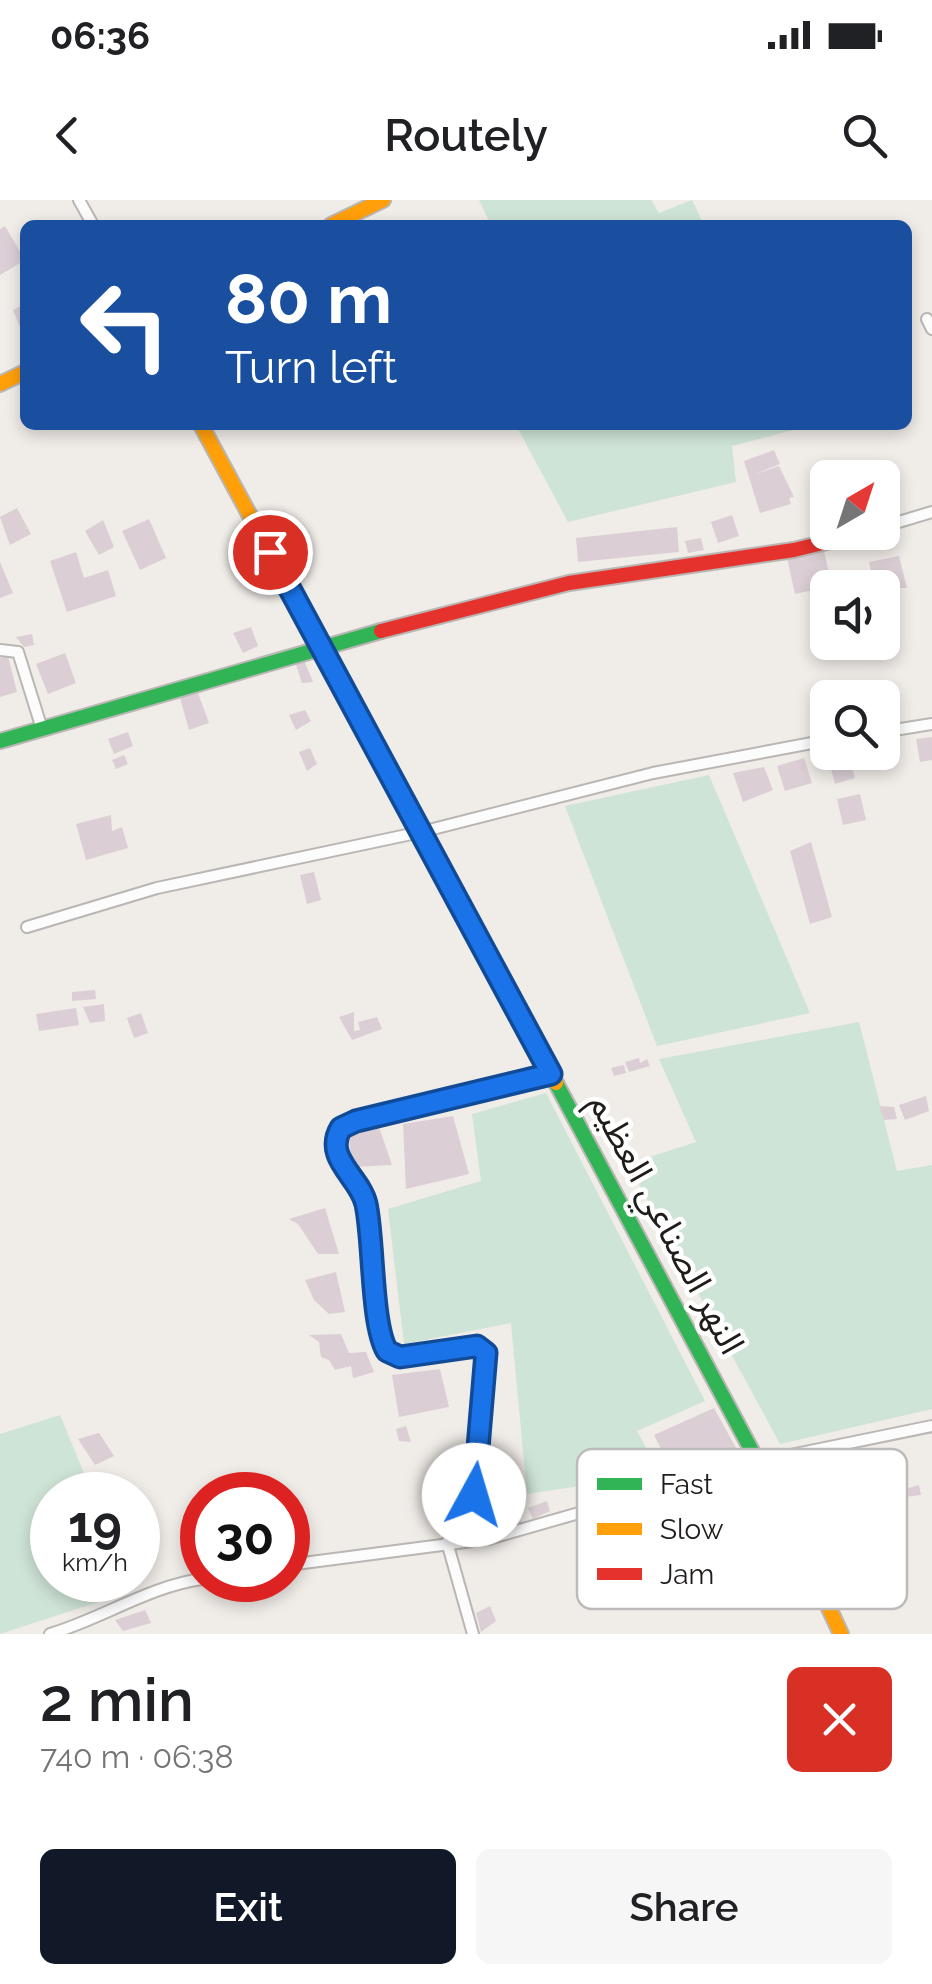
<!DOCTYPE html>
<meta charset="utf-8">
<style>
:root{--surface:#fff;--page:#f6f6f6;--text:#202124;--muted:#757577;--accent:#111827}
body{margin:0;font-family:Raleway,"Noto Sans Arabic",sans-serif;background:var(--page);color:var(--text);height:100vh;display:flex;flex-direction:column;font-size:38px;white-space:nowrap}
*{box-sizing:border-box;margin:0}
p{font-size:32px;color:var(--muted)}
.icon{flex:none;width:55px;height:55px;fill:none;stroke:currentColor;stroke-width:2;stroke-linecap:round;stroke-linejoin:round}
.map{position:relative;height:1434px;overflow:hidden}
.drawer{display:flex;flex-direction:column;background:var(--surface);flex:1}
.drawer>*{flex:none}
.banner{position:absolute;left:20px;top:20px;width:892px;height:210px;border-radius:15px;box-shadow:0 5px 15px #0003;background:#1a4fa0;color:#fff;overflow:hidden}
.needle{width:65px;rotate:39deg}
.controls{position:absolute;left:810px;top:260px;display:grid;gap:20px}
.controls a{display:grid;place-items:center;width:90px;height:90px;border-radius:15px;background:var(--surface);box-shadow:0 5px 15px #0003;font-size:50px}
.speed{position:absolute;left:30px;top:1272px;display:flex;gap:20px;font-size:50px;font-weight:700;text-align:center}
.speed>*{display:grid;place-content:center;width:130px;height:130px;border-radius:50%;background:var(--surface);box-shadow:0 5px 15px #0003;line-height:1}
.speed small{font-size:25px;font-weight:400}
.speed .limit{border:15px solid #d22;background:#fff;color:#111}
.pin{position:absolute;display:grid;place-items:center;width:85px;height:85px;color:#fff;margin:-42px;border:5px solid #fff;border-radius:50%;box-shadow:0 2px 10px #0007}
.me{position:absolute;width:110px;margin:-55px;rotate:6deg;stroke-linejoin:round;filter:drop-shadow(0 0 8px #0008)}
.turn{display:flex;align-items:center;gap:35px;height:210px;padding:0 40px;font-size:45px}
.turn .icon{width:130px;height:130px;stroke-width:2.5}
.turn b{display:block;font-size:70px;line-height:85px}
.round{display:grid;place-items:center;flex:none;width:105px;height:105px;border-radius:15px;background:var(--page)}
.headline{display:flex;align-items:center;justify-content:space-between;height:170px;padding:0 40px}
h1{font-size:60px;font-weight:600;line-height:75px}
.primary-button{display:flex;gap:20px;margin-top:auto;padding:20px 40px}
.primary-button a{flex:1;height:115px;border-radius:15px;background:var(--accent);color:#fff;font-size:40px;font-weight:600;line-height:115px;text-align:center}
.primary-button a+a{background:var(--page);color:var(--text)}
.status{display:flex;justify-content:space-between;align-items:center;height:70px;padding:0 50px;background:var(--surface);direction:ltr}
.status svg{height:28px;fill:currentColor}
header{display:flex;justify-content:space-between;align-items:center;height:130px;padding:0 40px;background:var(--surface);font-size:45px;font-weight:600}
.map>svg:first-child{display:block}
.green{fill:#cee4d6}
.building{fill:#dbcfd5}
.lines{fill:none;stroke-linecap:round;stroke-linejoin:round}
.street-casing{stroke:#b9b6b3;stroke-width:14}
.fast-casing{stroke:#b9b6b3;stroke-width:18}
.slow-casing{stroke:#b9b6b3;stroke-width:18}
.jam-casing{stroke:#b9b6b3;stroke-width:18}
.street{stroke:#fdfcfc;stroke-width:10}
.fast{stroke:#30b455;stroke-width:14}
.slow{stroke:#ff9f0a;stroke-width:14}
.jam{stroke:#e5322d;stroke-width:14}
.route-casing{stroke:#114b97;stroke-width:25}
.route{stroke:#1a73e8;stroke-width:18}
.labels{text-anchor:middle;stroke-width:9;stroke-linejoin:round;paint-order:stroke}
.street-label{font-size:35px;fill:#1f1c1a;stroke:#fff}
.key{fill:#fff;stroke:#bcbbba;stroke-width:2.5}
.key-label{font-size:28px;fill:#1f1c1a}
</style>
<div class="status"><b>06:36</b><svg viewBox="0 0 49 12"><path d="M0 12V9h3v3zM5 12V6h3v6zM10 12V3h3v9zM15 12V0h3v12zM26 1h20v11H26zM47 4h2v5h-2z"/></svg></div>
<header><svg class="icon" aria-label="back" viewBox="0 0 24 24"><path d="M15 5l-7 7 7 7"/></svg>Routely<svg class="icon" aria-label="search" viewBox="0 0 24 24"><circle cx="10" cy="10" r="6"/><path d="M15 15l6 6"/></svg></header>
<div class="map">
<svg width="932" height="1434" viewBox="0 0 932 1434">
<rect width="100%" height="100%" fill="#f0ece8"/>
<!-- green -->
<g class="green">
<path d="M479,0H651L659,13L692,0L704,25H491Z"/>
<path d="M516,225H795L797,229L732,246L736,282L568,322Z"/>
<path d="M709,575L810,813L657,846L565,606Z"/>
<path d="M859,822L897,971L932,965V1209L780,1244L628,964L696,942L659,859Z"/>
<path d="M546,893L705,1201L637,1231L660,1274L527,1294L511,1123L404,1144L388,1009L481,981L472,914Z"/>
<path d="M60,1215L93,1295H52V1380H127L132,1391L0,1434V1234Z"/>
</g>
<!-- building -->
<g class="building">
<path d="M5,26L25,60L0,75V29Z"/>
<path d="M25,104V139L13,110Z"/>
<path d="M774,250L780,264L753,275L779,266L794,297L789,298L791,304L760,313L744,261Z"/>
<path d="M17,308L31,334L10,345L0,317Z"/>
<path d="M732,315L739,336L718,343L711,322Z"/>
<path d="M149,319L166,358L140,370L122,331Z"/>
<path d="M103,320L114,347L99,355L85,331Z"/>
<path d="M677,327L679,352L578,362L576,338Z"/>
<path d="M701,338L704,350L688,353L685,341Z"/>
<path d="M824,351L832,386L795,394L787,358Z"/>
<path d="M76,352L84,378L108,370L116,396L67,412L50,361Z"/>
<path d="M899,356L907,388H875L869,362Z"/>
<path d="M0,362L13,393L0,398Z"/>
<path d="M251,427L258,446L243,453L233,433Z"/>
<path d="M32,434L34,445L24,447L16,437Z"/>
<path d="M65,453L76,483L48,494L36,464Z"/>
<path d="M8,456L17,492L0,497V458Z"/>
<path d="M304,460L313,482L302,483L295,462Z"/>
<path d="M198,493L209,523L189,530L180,498Z"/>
<path d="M305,510L311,521L296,530L289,515Z"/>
<path d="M128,532L133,546L114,554L108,539Z"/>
<path d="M932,537V560L920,562L916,539Z"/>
<path d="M310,548L317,564L307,571L299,552Z"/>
<path d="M124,555L128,564L116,569L112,560Z"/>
<path d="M849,556L855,578L835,584L829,561Z"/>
<path d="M804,558L812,583L785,591L777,566Z"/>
<path d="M764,567L773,590L743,602L733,573Z"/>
<path d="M860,594L866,620L843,625L837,599Z"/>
<path d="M111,615L112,631L122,627L128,648L86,660L76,624Z"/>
<path d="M811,642L832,717L810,724L790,651Z"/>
<path d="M314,672L321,700L307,704L300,675Z"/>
<path d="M95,790L96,799L72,801V792Z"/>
<path d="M104,804L105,821L90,823L83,807Z"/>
<path d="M76,808L79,825L39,831L36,814Z"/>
<path d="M354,812V831L360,830L358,822L377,817L382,829L352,840L339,817Z"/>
<path d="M141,813L148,833L134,838L127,818Z"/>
<path d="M639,858L640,863L647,859L650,866L629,872L625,862Z"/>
<path d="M624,865L626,873L614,876L611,868Z"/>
<path d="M926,896L929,911L905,920L899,905Z"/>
<path d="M879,906L894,907L897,919L884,920Z"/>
<path d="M453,916L469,974L406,989L403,924Z"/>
<path d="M379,927L392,965L353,967L348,934Z"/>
<path d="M325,1008L339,1054H318L298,1024L289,1019Z"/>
<path d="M336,1072L345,1112L329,1114L314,1100L305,1080Z"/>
<path d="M341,1134L349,1153L366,1152L374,1172L353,1178L351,1166L335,1170L329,1160L321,1157L319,1142L309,1135Z"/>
<path d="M440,1169L449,1207L399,1217L392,1175Z"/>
<path d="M714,1208L741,1257L675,1277L654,1235Z"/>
<path d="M406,1226L411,1242L399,1241L396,1229Z"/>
<path d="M99,1233L114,1256L95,1265L78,1239Z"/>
<path d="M919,1285L921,1295L904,1297L902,1290Z"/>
<path d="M459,1291H466L463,1328L449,1323Z"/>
<path d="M517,1301L521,1323L476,1333L472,1324L492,1316L493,1307Z"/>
<path d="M547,1301L550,1311L533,1319L528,1308Z"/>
<path d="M490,1406L496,1421L481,1432L476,1413Z"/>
<path d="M145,1410L151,1423L123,1431L115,1420Z"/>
</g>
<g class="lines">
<defs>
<g id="street">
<path d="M79,0L93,25"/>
<path d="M927,119L932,129"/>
<path d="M882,327L932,312"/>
<path d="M0,450L18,452L42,529"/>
<path d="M882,532L932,524"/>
<path d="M27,727L157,688L421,632L653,573L828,540"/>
<path d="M474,1295L486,1153L477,1147L399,1157L387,1151C371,1124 374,1039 366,1004C360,977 323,958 341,928L355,921L551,873"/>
<path d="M447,1342L473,1434"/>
<path d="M288,1365L488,1339L761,1261L932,1226"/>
<path d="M50,1434C101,1419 150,1386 202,1379"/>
</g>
<g id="fast">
<path d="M0,541L381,431"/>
<path d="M556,883L786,1315"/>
</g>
<g id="slow">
<path d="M331,25L383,0"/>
<path d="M0,184L25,172"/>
<path d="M201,225L556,883"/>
<path d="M786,1315L841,1434"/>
</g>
<path id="jam" d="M381,431L569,383L794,350L867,332"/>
</defs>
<!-- street casing -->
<use href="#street" class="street-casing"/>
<!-- fast casing -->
<use href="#fast" class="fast-casing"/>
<!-- slow casing -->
<use href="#slow" class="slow-casing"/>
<!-- jam casing -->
<use href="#jam" class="jam-casing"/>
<!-- street -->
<use href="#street" class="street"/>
<!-- fast -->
<use href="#fast" class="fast"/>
<!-- slow -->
<use href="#slow" class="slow"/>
<!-- jam -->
<use href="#jam" class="jam"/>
</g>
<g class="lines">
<defs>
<path id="route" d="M270,352L551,874L356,921L341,928C323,958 360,977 366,1004C374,1040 371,1124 387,1151L400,1157L477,1146L486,1153L474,1295"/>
</defs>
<!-- route casing -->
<use href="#route" class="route-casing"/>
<!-- route -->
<use href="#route" class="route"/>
</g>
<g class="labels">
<!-- street labels -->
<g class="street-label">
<text transform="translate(667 1024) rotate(62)" y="12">النهر الصناعي العظيم</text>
</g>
</g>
<!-- legend -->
<rect x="577" y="1249" width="330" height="160" rx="15" class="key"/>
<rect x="597" y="1278" width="45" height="12" fill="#30b455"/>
<rect x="597" y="1323" width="45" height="12" fill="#ff9f0a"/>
<rect x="597" y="1368" width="45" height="12" fill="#e5322d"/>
<g class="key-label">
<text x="660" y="1294">Fast</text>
<text x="660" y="1339">Slow</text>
<text x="660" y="1384">Jam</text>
</g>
</svg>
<div class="controls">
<a><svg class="needle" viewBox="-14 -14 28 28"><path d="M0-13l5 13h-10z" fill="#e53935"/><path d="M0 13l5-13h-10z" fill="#757577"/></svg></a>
<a><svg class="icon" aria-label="sound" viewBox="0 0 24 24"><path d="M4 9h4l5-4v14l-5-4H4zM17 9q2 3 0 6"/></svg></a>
<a><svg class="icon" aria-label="search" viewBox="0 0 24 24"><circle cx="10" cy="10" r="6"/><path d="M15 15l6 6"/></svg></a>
</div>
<div class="speed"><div>19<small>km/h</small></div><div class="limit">30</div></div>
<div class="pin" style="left:270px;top:352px;background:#d93025"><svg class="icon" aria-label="arrive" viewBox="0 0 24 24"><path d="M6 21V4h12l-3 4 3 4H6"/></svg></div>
<svg class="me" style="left:474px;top:1295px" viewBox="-20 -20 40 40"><circle r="19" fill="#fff"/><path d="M0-13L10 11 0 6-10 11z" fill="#1a73e8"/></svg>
<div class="banner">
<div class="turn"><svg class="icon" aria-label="left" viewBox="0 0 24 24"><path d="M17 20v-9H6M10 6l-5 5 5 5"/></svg><div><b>80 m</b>Turn left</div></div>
</div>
</div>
<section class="drawer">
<div class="headline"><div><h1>2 min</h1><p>740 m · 06:38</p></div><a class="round" style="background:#d93025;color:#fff"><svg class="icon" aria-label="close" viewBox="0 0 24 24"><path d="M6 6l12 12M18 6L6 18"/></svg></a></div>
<div class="primary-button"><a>Exit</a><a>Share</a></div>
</section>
